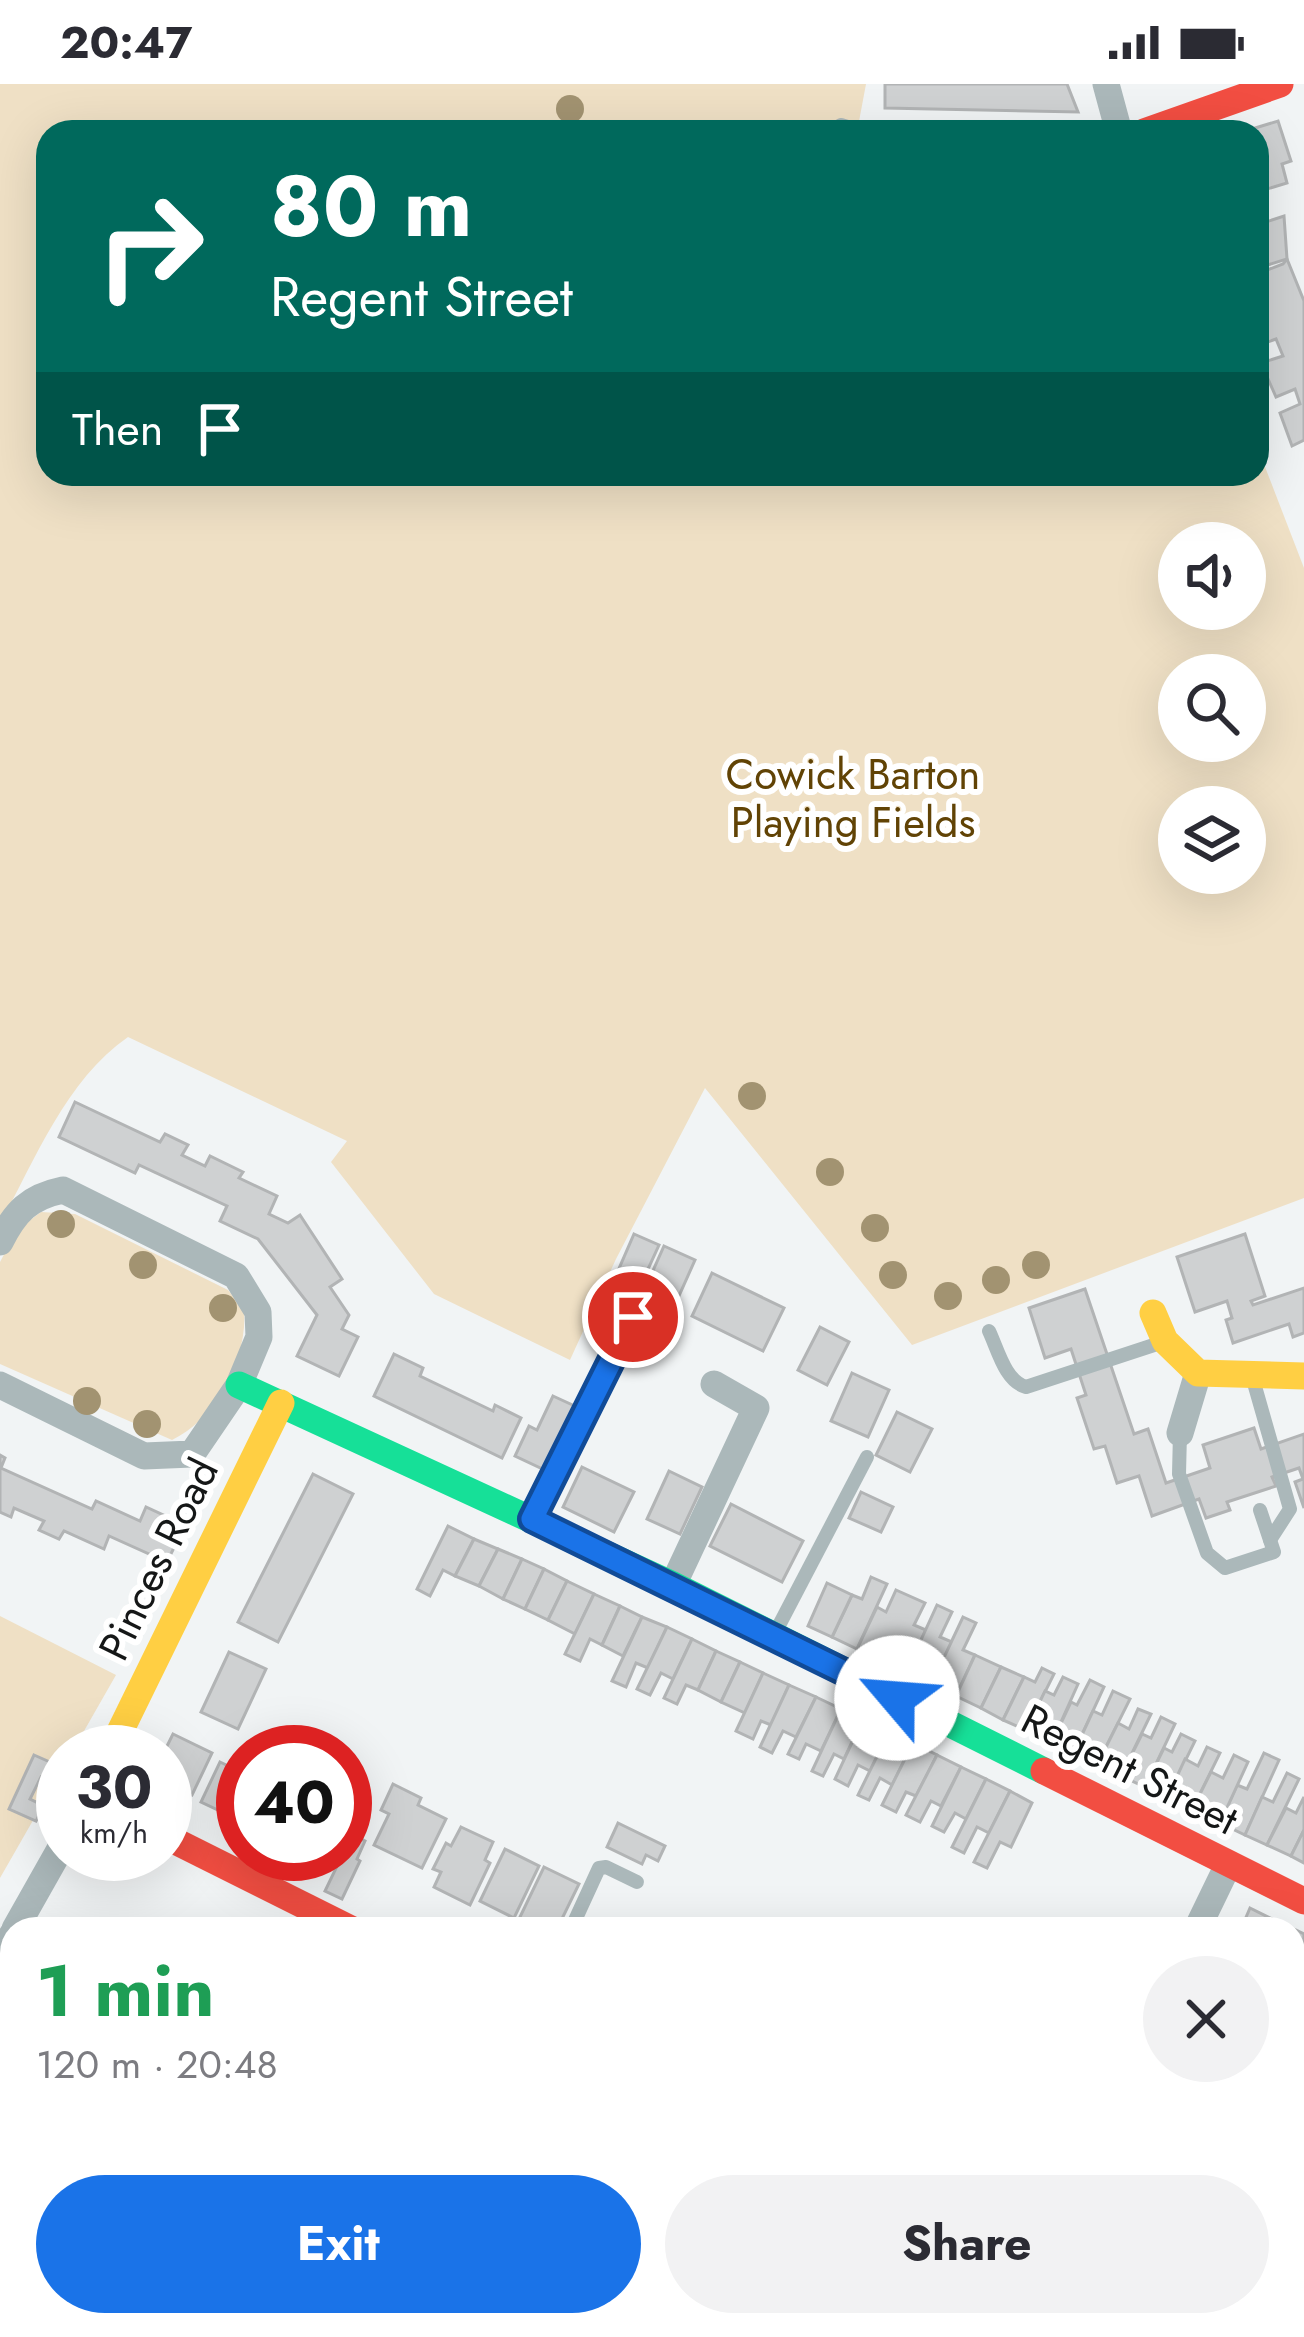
<!DOCTYPE html>
<meta charset="utf-8">
<style>
:root{--surface:#fff;--page:#f2f2f3;--text:#2b2b33;--muted:#7c7c81;--accent:#1a73e8}
body{margin:0;font-family:Jost,sans-serif;background:var(--page);color:var(--text);height:100vh;display:flex;flex-direction:column;font-size:45px;white-space:nowrap}
*{box-sizing:border-box;margin:0}
p{font-size:39px;color:var(--muted)}
.icon{flex:none;width:66px;height:66px;fill:none;stroke:currentColor;stroke-width:2;stroke-linecap:round;stroke-linejoin:round}
.map{position:relative;flex:1;overflow:hidden}
.drawer{position:absolute;left:0px;top:1833px;width:1305px;height:420px;display:flex;flex-direction:column;background:var(--surface);border-radius:36px 36px 0 0;box-shadow:0 12px 48px #0002}
.drawer>*{flex:none}
.banner{position:absolute;left:36px;top:36px;width:1233px;height:366px;border-radius:36px;box-shadow:0 12px 48px #0002;background:#00695c;color:#fff;overflow:hidden}
.buttons{position:absolute;left:1158px;top:438px;display:grid;gap:24px}
.buttons a{display:grid;place-items:center;width:108px;height:108px;border-radius:50%;background:var(--surface);box-shadow:0 12px 48px #0002;font-size:60px}
.speed{position:absolute;left:36px;top:1641px;display:flex;gap:24px;font-size:60px;font-weight:700;text-align:center}
.speed>*{display:grid;place-content:center;width:156px;height:156px;border-radius:50%;background:var(--surface);box-shadow:0 12px 48px #0002;line-height:1}
.speed small{font-size:30px;font-weight:400}
.speed .limit{border:18px solid #d22;background:#fff;color:#111}
.pin{position:absolute;display:grid;place-items:center;width:102px;height:102px;color:#fff;margin:-51px;border:6px solid #fff;border-radius:50%;box-shadow:0 3px 12px #0007}
.me{position:absolute;width:132px;margin:-66px;rotate:297deg;stroke-linejoin:round;filter:drop-shadow(0 0 9px #0008)}
.turn{display:flex;align-items:center;gap:42px;height:252px;padding:0 36px;font-size:54px}
.turn .icon{width:156px;height:156px;stroke-width:2.5}
.turn b{display:block;font-size:84px;line-height:102px}
.then{display:flex;align-items:center;height:114px;padding:0 36px;background:#0003;gap:24px;font-size:45px}
.round{display:grid;place-items:center;flex:none;width:126px;height:126px;border-radius:63px;background:var(--page)}
.overview{display:flex;align-items:center;justify-content:space-between;height:204px;padding:0 36px}
h1{font-size:72px;font-weight:700;line-height:90px;color:#1e9e55}
.primary-button{display:flex;gap:24px;margin-top:auto;padding:24px 36px}
.primary-button a{flex:1;height:138px;border-radius:72px;background:var(--accent);color:#fff;font-size:48px;font-weight:700;line-height:138px;text-align:center}
.primary-button a+a{background:var(--page);color:var(--text)}
.status{display:flex;justify-content:space-between;align-items:center;height:84px;padding:0 60px;background:var(--surface);direction:ltr}
.status svg{height:33px;fill:currentColor}
.map>svg:first-child{display:block}
.green{fill:#efe0c5;fill-rule:evenodd}
.building{fill:#cfd1d2;stroke:#b2b4b5;stroke-width:3}
.lines{fill:none;stroke-linecap:round;stroke-linejoin:round}
.lane{stroke:#abb8ba;stroke-width:14}
.street{stroke:#abb8ba;stroke-width:27}
.fast{stroke:#16e098;stroke-width:27}
.slow{stroke:#ffcf43;stroke-width:27}
.jam{stroke:#f24e42;stroke-width:27}
.tree{fill:#a29371}
.route-casing{stroke:#114b97;stroke-width:30}
.route{stroke:#1a73e8;stroke-width:21}
.labels{text-anchor:middle;stroke-width:12;stroke-linejoin:round;paint-order:stroke}
.park-label{font-size:42px;fill:#614305;stroke:#fff}
.street-label{font-size:42px;fill:#151717;stroke:#fff}
</style>
<div class="status"><b>20:47</b><svg viewBox="0 0 49 12"><path d="M0 12V9h3v3zM5 12V6h3v6zM10 12V3h3v9zM15 12V0h3v12zM26 1h20v11H26zM47 4h2v5h-2z"/></svg></div>
<div class="map">
<svg width="1304" height="2253" viewBox="0 0 1304 2253">
<rect width="100%" height="100%" fill="#f1f4f5"/>
<!-- green -->
<g class="green">
<path d="M0,0H866L857,48H48V390H1257V362L1304,484V1114L912,1261L705,1004L616,1175L570,1276L434,1210L331,1078L347,1057L128,953C66,996 35,1076 0,1140ZM1179,459H1245V525H1179ZM1179,591H1245V657H1179ZM1179,723H1245V789H1179Z"/>
<path d="M41,1128L75,1130L228,1206L244,1226C248,1274 216,1335 172,1356L0,1280V1178L17,1146Z"/>
<path d="M0,1532L116,1591L72,1668H63V1684L0,1794Z"/>
</g>
<!-- building -->
<g class="building">
<path d="M885,0H1067L1078,28L885,24Z"/>
<path d="M1278,37L1291,77L1282,80L1287,99L1257,108V48H1242Z"/>
<path d="M1284,132L1287,175L1261,183L1257,141Z"/>
<path d="M1287,175L1304,217V356L1292,362L1280,329L1300,320L1295,305L1276,313L1261,279L1283,272L1276,255L1257,262V227L1263,224L1257,213V190L1283,180Z"/>
<path d="M75,1018L160,1058L165,1050L188,1061L182,1071L205,1082L210,1072L243,1088L239,1094L277,1112L269,1130L288,1139L300,1131L342,1195L330,1203L349,1231L342,1245L358,1253L339,1292L297,1272L317,1231L258,1155L220,1137L227,1122L139,1081L135,1089L59,1053Z"/>
<path d="M634,1150L659,1161L638,1207L614,1196Z"/>
<path d="M1245,1150L1265,1212L1251,1217L1253,1221L1304,1204V1249L1293,1253L1289,1240L1233,1259L1226,1236L1232,1234L1227,1217L1195,1228L1177,1173Z"/>
<path d="M664,1162L695,1176L674,1223L643,1209Z"/>
<path d="M712,1189L784,1224L763,1267L692,1232Z"/>
<path d="M1085,1205L1134,1350L1148,1345L1166,1399L1210,1384L1203,1361L1254,1344L1261,1365L1304,1350V1424L1295,1398L1303,1395L1299,1384L1272,1393L1276,1402L1227,1418L1230,1426L1206,1434L1199,1415L1152,1432L1139,1392L1117,1399L1105,1362L1094,1365L1077,1314L1086,1311L1071,1265L1045,1274L1029,1224Z"/>
<path d="M820,1243L849,1258L827,1301L798,1286Z"/>
<path d="M394,1270L423,1284L420,1292L493,1327L495,1321L521,1334L502,1374L374,1312Z"/>
<path d="M852,1289L889,1306L868,1353L831,1337Z"/>
<path d="M553,1312L579,1324L549,1388L515,1372L529,1342L537,1346Z"/>
<path d="M897,1328L932,1345L910,1388L876,1371Z"/>
<path d="M0,1371L5,1374L1,1384L92,1425L96,1417L140,1437L146,1423L185,1441L167,1478L109,1452L104,1465L64,1447L59,1455L39,1446L44,1437L14,1424L11,1433L0,1428Z"/>
<path d="M582,1383L634,1408L614,1448L563,1423Z"/>
<path d="M669,1387L702,1403L680,1450L647,1435Z"/>
<path d="M313,1390L353,1410L278,1558L238,1538Z"/>
<path d="M861,1408L893,1423L881,1448L849,1434Z"/>
<path d="M731,1420L803,1457L782,1498L710,1462Z"/>
<path d="M448,1442L474,1455L455,1492L443,1486L430,1512L417,1505Z"/>
<path d="M474,1455L498,1465L479,1502L455,1492Z"/>
<path d="M498,1465L522,1475L503,1515L479,1502Z"/>
<path d="M522,1475L544,1485L525,1525L503,1515Z"/>
<path d="M544,1485L567,1497L548,1536L525,1525Z"/>
<path d="M871,1493L887,1500L857,1565L832,1553L852,1511L862,1515Z"/>
<path d="M567,1497L594,1510L575,1550L548,1536Z"/>
<path d="M827,1499L852,1511L832,1553L808,1542Z"/>
<path d="M896,1506L925,1519L914,1541L926,1546L905,1591L857,1565L877,1523L886,1528Z"/>
<path d="M594,1510L620,1522L602,1561L590,1555L580,1577L565,1570Z"/>
<path d="M937,1521L952,1528L940,1553L952,1558L931,1601L905,1591Z"/>
<path d="M620,1522L642,1533L623,1572L602,1561Z"/>
<path d="M642,1533L667,1543L648,1584L636,1579L626,1603L612,1597Z"/>
<path d="M963,1533L976,1539L963,1566L975,1571L956,1612L931,1601Z"/>
<path d="M667,1543L692,1555L673,1595L661,1589L650,1611L637,1605Z"/>
<path d="M692,1555L716,1567L698,1606L686,1601L677,1620L664,1614Z"/>
<path d="M716,1567L740,1578L721,1618L698,1606Z"/>
<path d="M229,1568L266,1585L238,1645L201,1628Z"/>
<path d="M975,1571L1001,1583L981,1624L956,1612Z"/>
<path d="M740,1578L763,1589L745,1629L721,1618Z"/>
<path d="M1001,1583L1024,1593L1003,1636L981,1624Z"/>
<path d="M1042,1584L1054,1590L1026,1646L1003,1636L1024,1593L1035,1598Z"/>
<path d="M763,1589L789,1601L771,1641L761,1637L753,1655L736,1647Z"/>
<path d="M1063,1593L1078,1600L1052,1658L1026,1646L1045,1607L1054,1611Z"/>
<path d="M1090,1596L1104,1603L1074,1668L1052,1658L1071,1618L1077,1621Z"/>
<path d="M789,1601L816,1613L796,1653L783,1647L772,1669L760,1663Z"/>
<path d="M1113,1607L1130,1615L1097,1681L1074,1668L1093,1627L1102,1631Z"/>
<path d="M816,1613L841,1625L821,1667L806,1660L799,1675L788,1670Z"/>
<path d="M841,1625L863,1635L844,1675L834,1670L823,1692L812,1687Z"/>
<path d="M1138,1625L1151,1630L1121,1692L1097,1681L1118,1639L1129,1645Z"/>
<path d="M1161,1633L1175,1640L1145,1703L1121,1692L1142,1650L1151,1654Z"/>
<path d="M863,1635L889,1648L870,1687L858,1681L848,1702L835,1695Z"/>
<path d="M889,1648L913,1659L892,1701L880,1694L869,1716L858,1711Z"/>
<path d="M173,1650L212,1669L192,1711L165,1698L164,1668Z"/>
<path d="M1181,1650L1195,1657L1167,1714L1145,1703L1164,1664L1172,1668Z"/>
<path d="M913,1659L937,1671L916,1712L906,1708L896,1728L882,1721Z"/>
<path d="M1207,1663L1220,1669L1192,1726L1167,1714L1185,1675L1198,1682Z"/>
<path d="M1264,1669L1279,1676L1245,1751L1220,1739L1237,1701L1247,1705Z"/>
<path d="M34,1671L61,1683L54,1698L41,1693L30,1715L44,1722L36,1737L9,1725Z"/>
<path d="M937,1671L961,1683L941,1722L931,1717L920,1738L906,1731Z"/>
<path d="M1234,1671L1248,1678L1220,1739L1192,1726L1211,1688L1223,1694Z"/>
<path d="M220,1678L243,1689V1723L237,1735L201,1718Z"/>
<path d="M961,1683L986,1695L966,1735L955,1729L944,1748L932,1742Z"/>
<path d="M1287,1689L1299,1695L1267,1761L1245,1751L1262,1713L1273,1718Z"/>
<path d="M986,1695L1010,1707L989,1749L977,1743L964,1769L952,1763Z"/>
<path d="M393,1700L421,1714L418,1721L446,1735L422,1784L374,1761L389,1730L381,1726Z"/>
<path d="M1010,1707L1032,1719L1011,1763L1000,1758L987,1784L974,1778Z"/>
<path d="M1304,1713V1746L1291,1772L1267,1761L1286,1724L1296,1729Z"/>
<path d="M618,1739L665,1762L658,1777L646,1771L642,1780L607,1763Z"/>
<path d="M461,1743L493,1758L485,1776L490,1779L470,1821L434,1803L441,1788L433,1785L446,1759L451,1762Z"/>
<path d="M1304,1746V1779L1291,1772Z"/>
<path d="M345,1747L365,1757L357,1775L360,1777L342,1815L325,1807L340,1776L329,1770H345Z"/>
<path d="M505,1765L539,1782L514,1834L480,1817Z"/>
<path d="M280,1770H323L315,1787Z"/>
<path d="M544,1783L579,1800L557,1845H540L519,1835Z"/>
<path d="M1250,1824L1286,1842L1285,1845H1241Z"/>
<path d="M1294,1845L1304,1850L1302,1898L1293,1894Z"/>
<path d="M1304,1893V1929L1293,1924V1916Z"/>
<path d="M1296,2004L1304,2007V2074L1293,2069Z"/>
<path d="M1304,2118V2222L1288,2253H1254L1239,2245L1242,2241H1293V2140Z"/>
<path d="M220,2241H248L243,2252Z"/>
<path d="M261,2241H299L294,2253H256Z"/>
<path d="M413,2241H443L438,2253H409Z"/>
<path d="M533,2241H587L582,2253H527Z"/>
<path d="M699,2241H730L724,2253Z"/>
<path d="M1089,2241H1135L1129,2253H1083Z"/>
</g>
<g class="lines">
<!-- lane -->
<g class="lane">
<path d="M829,48L841,41L864,48"/>
<path d="M989,1247C998,1266 1005,1297 1026,1303L1160,1259"/>
<path d="M1252,1292L1290,1425L1270,1456"/>
<path d="M1180,1349L1179,1390L1207,1469L1225,1484L1274,1468L1260,1426"/>
<path d="M533,1433L633,1233"/>
<path d="M775,1549L867,1373"/>
<path d="M571,1845L599,1784L606,1783L637,1798"/>
</g>
<!-- street -->
<g class="street">
<path d="M1106,0L1119,48"/>
<path d="M0,1158C15,1128 29,1113 63,1106L236,1192L258,1228L259,1253L239,1301L192,1370L144,1372L0,1301"/>
<path d="M1180,1349L1198,1289"/>
<path d="M673,1501L756,1324L714,1300"/>
<path d="M15,1845L63,1760"/>
<path d="M1197,1845L1228,1781"/>
<path d="M0,1872L12,1851"/>
<path d="M0,2185L12,2191"/>
<path d="M116,2241L140,2253"/>
<path d="M816,2253L820,2241"/>
<path d="M1194,2253L1200,2241"/>
</g>
<!-- fast -->
<path class="fast" d="M239,1301L673,1501L1044,1687"/>
<!-- slow -->
<g class="slow">
<path d="M1153,1229L1165,1257L1198,1289L1304,1292"/>
<path d="M110,1668L281,1319"/>
</g>
<!-- jam -->
<g class="jam">
<path d="M1144,48L1280,0"/>
<path d="M1044,1687L1304,1817"/>
<path d="M165,1752L351,1845"/>
</g>
</g>
<!-- trees -->
<g class="tree">
<circle cx="570" cy="25" r="14"/>
<circle cx="752" cy="1012" r="14"/>
<circle cx="830" cy="1088" r="14"/>
<circle cx="61" cy="1140" r="14"/>
<circle cx="875" cy="1144" r="14"/>
<circle cx="143" cy="1181" r="14"/>
<circle cx="1036" cy="1181" r="14"/>
<circle cx="893" cy="1191" r="14"/>
<circle cx="996" cy="1196" r="14"/>
<circle cx="948" cy="1212" r="14"/>
<circle cx="223" cy="1224" r="14"/>
<circle cx="87" cy="1317" r="14"/>
<circle cx="147" cy="1340" r="14"/>
</g>
<g class="lines">
<defs>
<path id="route" d="M633,1233L532,1435L897,1614"/>
</defs>
<!-- route casing -->
<use href="#route" class="route-casing"/>
<!-- route -->
<use href="#route" class="route"/>
</g>
<g class="labels">
<!-- park labels -->
<g class="park-label">
<text x="853" y="705">Cowick Barton<tspan x="853" dy="48">Playing Fields</tspan></text>
</g>
<!-- street labels -->
<g class="street-label">
<text transform="translate(158 1475) rotate(-64)" y="15">Pinces Road</text>
<text transform="translate(1130 1685) rotate(27)" y="15">Regent Street</text>
</g>
</g>
</svg>
<div class="buttons">
<a><svg class="icon" aria-label="sound" viewBox="0 0 24 24"><path d="M4 9h4l5-4v14l-5-4H4zM17 9q2 3 0 6"/></svg></a>
<a><svg class="icon" aria-label="search" viewBox="0 0 24 24"><circle cx="10" cy="10" r="6"/><path d="M15 15l6 6"/></svg></a>
<a><svg class="icon" aria-label="layers" viewBox="0 0 24 24"><path d="M12 4l9 5-9 5-9-5zM3 14l9 5 9-5"/></svg></a>
</div>
<div class="speed"><div>30<small>km/h</small></div><div class="limit">40</div></div>
<div class="pin" style="left:633px;top:1233px;background:#d93025"><svg class="icon" aria-label="arrive" viewBox="0 0 24 24"><path d="M6 21V4h12l-3 4 3 4H6"/></svg></div>
<svg class="me" style="left:897px;top:1614px" viewBox="-20 -20 40 40"><circle r="19" fill="#fff"/><path d="M0-13L10 11 0 6-10 11z" fill="#1a73e8"/></svg>
<div class="banner">
<div class="turn"><svg class="icon" aria-label="right" viewBox="0 0 24 24"><path d="M7 20v-9h11M14 6l5 5-5 5"/></svg><div><b>80 m</b>Regent Street</div></div>
<div class="then">Then<svg class="icon" aria-label="arrive" viewBox="0 0 24 24"><path d="M6 21V4h12l-3 4 3 4H6"/></svg></div>
</div>
<section class="drawer">
<div class="overview"><div><h1>1 min</h1><p>120 m · 20:48</p></div><a class="round"><svg class="icon" aria-label="close" viewBox="0 0 24 24"><path d="M6 6l12 12M18 6L6 18"/></svg></a></div>
<div class="primary-button"><a>Exit</a><a>Share</a></div>
</section>
</div>
